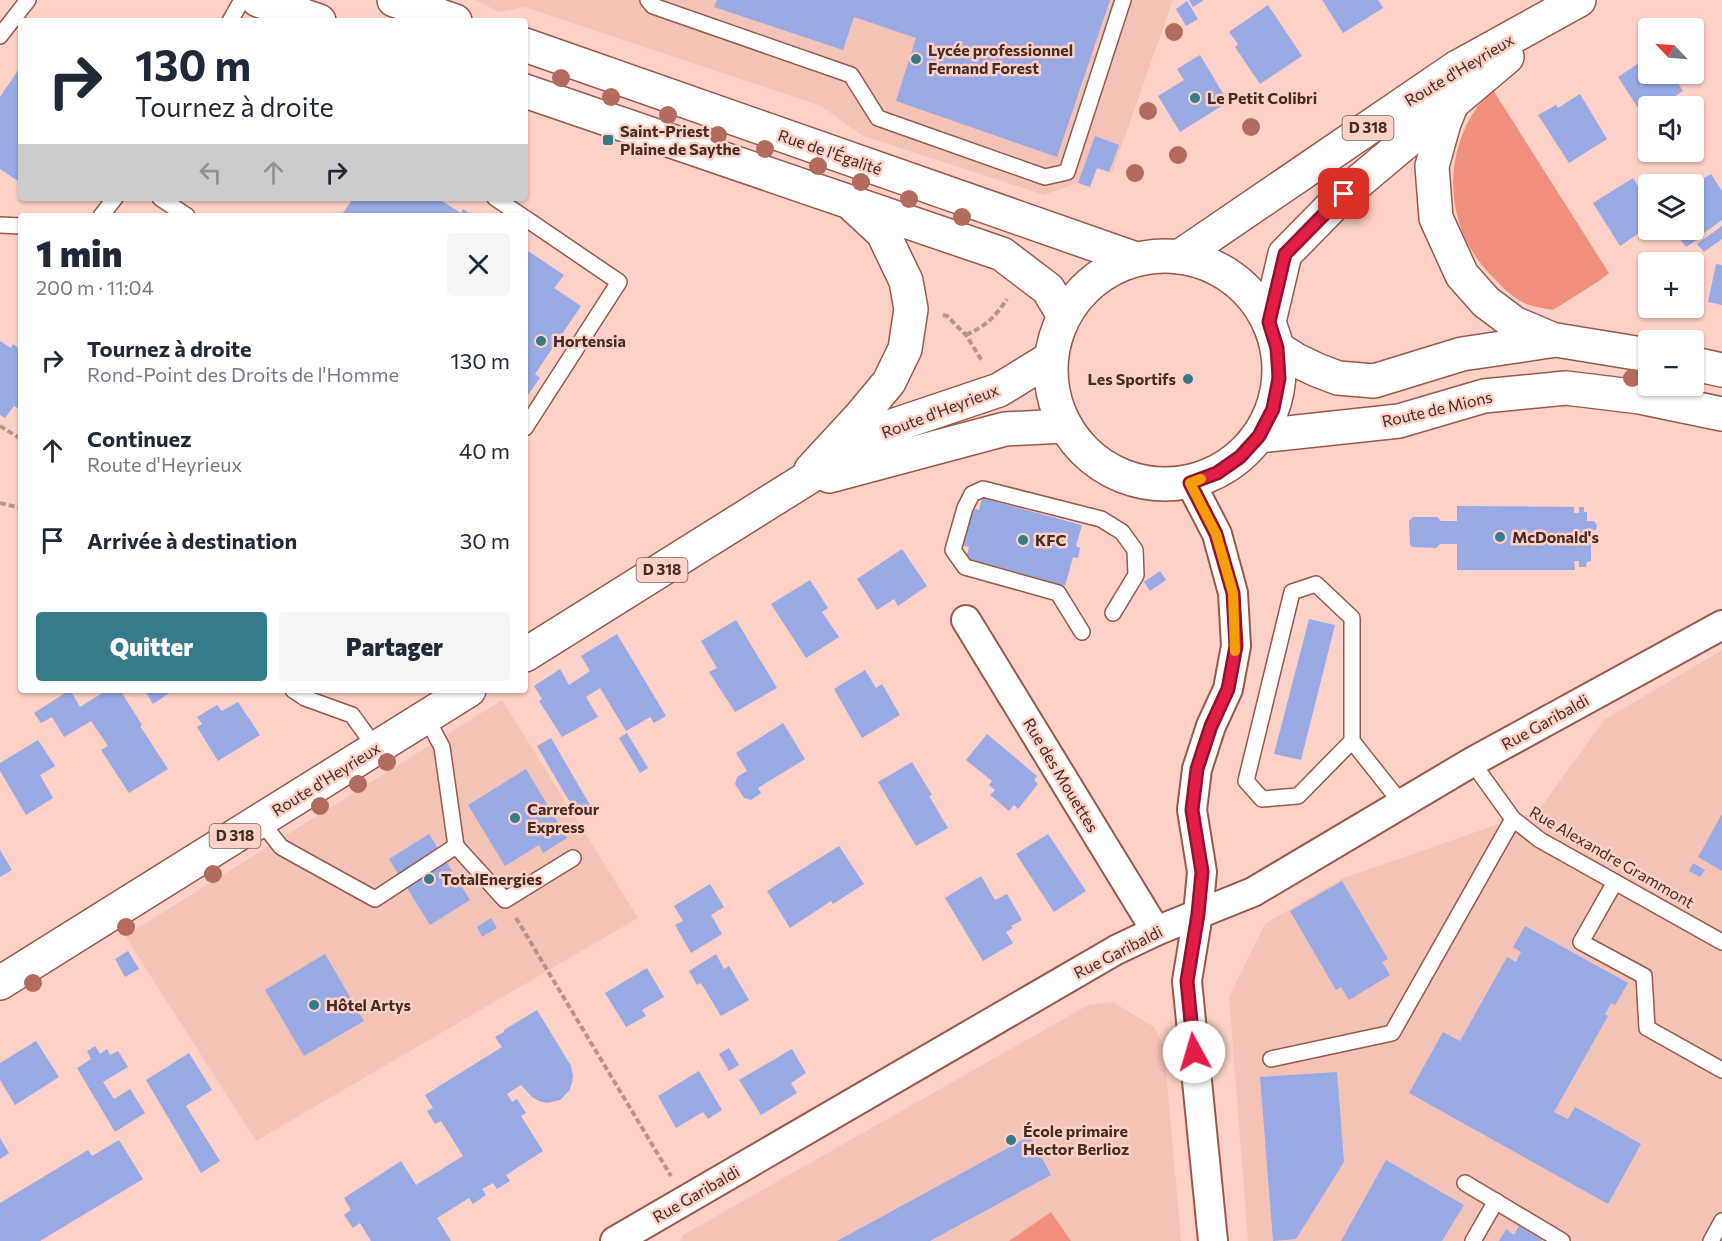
<!DOCTYPE html>
<html lang="fr">
<meta charset="utf-8">
<style>
:root{--surface:#fff;--page:#f6f6f7;--text:#1f2937;--muted:#747a83;--accent:#367b89}
body{margin:0;font-family:Commissioner,sans-serif;background:var(--page);color:var(--text);height:100vh;display:flex;flex-direction:column;font-size:22px;white-space:nowrap}
*{box-sizing:border-box;margin:0}
p{font-size:20px;color:var(--muted)}
.icon{flex:none;width:33px;height:33px;fill:none;stroke:currentColor;stroke-width:2;stroke-linecap:round;stroke-linejoin:round}
.map{position:relative;flex:1;overflow:hidden}
.panel{position:absolute;left:18px;top:213px;width:510px;height:480px;display:flex;flex-direction:column;background:var(--surface);border-radius:6px;box-shadow:0 2px 4px #0004}
.panel>*{flex:none}
.top-card{position:absolute;left:18px;top:18px;width:510px;height:183px;border-radius:6px;box-shadow:0 2px 4px #0004;background:#fff;color:var(--text);overflow:hidden}
.needle{width:39px;rotate:295deg}
.buttons{position:absolute;left:1638px;top:18px;display:grid;gap:12px}
.buttons a{display:grid;place-items:center;width:66px;height:66px;border-radius:6px;background:var(--surface);box-shadow:0 2px 4px #0004;font-size:30px}
.pin{position:absolute;display:grid;place-items:center;width:51px;height:51px;color:#fff;margin:-26px;border-radius:12px;box-shadow:0 3px 9px #0006}
.me{position:absolute;width:66px;margin:-33px;rotate:354deg;stroke-linejoin:round;filter:drop-shadow(0 0 4px #0008)}
.turn{display:flex;align-items:center;gap:21px;height:126px;padding:0 18px;font-size:27px}
.turn .icon{width:78px;height:78px;stroke-width:2.5}
.turn b{display:block;font-size:42px;line-height:51px}
.lanes{display:flex;align-items:center;height:57px;padding:0 18px;background:#0003;justify-content:center;gap:30px;direction:ltr}
.lanes .off{opacity:.35}
.round{display:grid;place-items:center;flex:none;width:63px;height:63px;border-radius:6px;background:var(--page)}
.overview{display:flex;align-items:center;justify-content:space-between;height:102px;padding:0 18px}
h1{font-size:36px;font-weight:800;line-height:45px}
.button{display:flex;gap:12px;margin-top:auto;padding:12px 18px}
.button a{flex:1;height:69px;border-radius:6px;background:var(--accent);color:#fff;font-size:24px;font-weight:800;line-height:69px;text-align:center}
.button a+a{background:var(--page);color:var(--text)}
ul{padding:0;list-style:none}
li{display:flex;align-items:center;gap:18px;height:90px;padding:0 18px}
li div{flex:1}
li b{display:block;font-size:22px}
li em{font-style:normal}
.map>svg:first-child{display:block}
.built{fill:#f4c3b8}
.green{fill:#f0907c}
.building{fill:#99a9e4}
.lines{fill:none;stroke-linecap:round;stroke-linejoin:round}
.service-casing{stroke:#98584b;stroke-width:18}
.minor-casing{stroke:#98584b;stroke-width:32}
.tertiary-casing{stroke:#98584b;stroke-width:36}
.secondary-casing{stroke:#98584b;stroke-width:36}
.primary-casing{stroke:#98584b;stroke-width:36}
.path{stroke:#ba948b;stroke-width:4;stroke-dasharray:6 3;stroke-linecap:butt}
.service{stroke:#fff;stroke-width:15}
.minor{stroke:#fff;stroke-width:28}
.tertiary{stroke:#fff;stroke-width:33}
.secondary{stroke:#fff;stroke-width:33}
.primary{stroke:#fff;stroke-width:33}
.tree{fill:#b36b5d}
.route-casing{stroke:#92132f;stroke-width:15}
.route{stroke:#e11d48;stroke-width:10}
.slow{stroke:#f59e0b;stroke-width:10}
.poi-dot{fill:#367b89;stroke:#fdd1c7;stroke-width:2}
.labels{text-anchor:middle;stroke-width:5;stroke-linejoin:round;paint-order:stroke}
.shield{fill:#fdd1c7;stroke:#7e5d56;stroke-width:1.5}
.shield-label{font-size:15px;font-weight:bold;fill:#472b25}
.poi-label{font-size:16px;font-weight:bold;fill:#472b25;stroke:#fdd1c7;text-anchor:start}
.street-label{font-size:16px;fill:#472b25;stroke:#fdd1c7}
</style>
<div class="map">
<svg width="1722" height="1241" viewBox="0 0 1722 1241">
<rect width="100%" height="100%" fill="#fdd1c7"/>
<!-- built -->
<g class="built">
<path d="M475,0H1173L1112,173L1097,168L1090,187L1078,183L1044,195L861,135L821,106L524,7L499,12Z"/>
<path d="M1722,650V1241H1248L1229,997L1265,924L1341,879L1539,810L1604,720Z"/>
<path d="M502,700L638,918L256,1141L125,936Z"/>
<path d="M1113,1002L1154,1027L1164,1045L1181,1241H680L683,1235L1088,1005Z"/>
</g>
<!-- green -->
<g class="green">
<path d="M1493,90L1609,273L1599,281L1553,310C1544,308 1535,307 1526,304C1513,298 1501,286 1491,275C1446,231 1441,159 1477,107C1482,101 1488,96 1493,90Z"/>
<path d="M1051,1212L1071,1241H1009Z"/>
</g>
<!-- building -->
<g class="building">
<path d="M717,0H1110L1057,157L896,101L916,38L854,17L843,50L714,7Z"/>
<path d="M1189,0H1204L1193,7Z"/>
<path d="M1322,0H1378L1383,8L1343,33Z"/>
<path d="M1187,1L1198,19L1186,26L1176,9Z"/>
<path d="M1268,5L1302,56L1260,84L1235,47L1238,44L1229,32Z"/>
<path d="M1200,55L1228,102L1180,132L1158,96L1184,80L1177,69Z"/>
<path d="M1648,57V74H1672L1683,91L1660,106H1648V114L1644,117L1618,77Z"/>
<path d="M19,69L21,70V183L0,169V97Z"/>
<path d="M1580,94L1607,139L1569,163L1538,115L1556,105L1558,108Z"/>
<path d="M1095,136L1119,145L1109,172L1097,168L1090,187L1078,183Z"/>
<path d="M1711,174L1722,191V220L1700,236L1694,226V184Z"/>
<path d="M1633,178L1648,204V227L1620,246L1593,203Z"/>
<path d="M353,198H437L461,213L463,209L474,216H341Z"/>
<path d="M1722,226V239L1704,252L1697,244Z"/>
<path d="M1673,230H1692L1698,239L1686,247Z"/>
<path d="M525,249L564,275L554,288L581,306L535,374L540,378L525,399Z"/>
<path d="M1716,264L1722,265V305L1708,302Z"/>
<path d="M0,341L11,348L13,344L21,350V410L14,406L5,418L0,415Z"/>
<path d="M982,498L1082,525L1076,546L1080,548L1078,558L1073,557L1065,586L966,558L969,547L961,545L971,508L979,510Z"/>
<path d="M1457,506L1574,507V513H1579V507H1584V512H1587V521H1594L1597,525L1596,530L1591,531V561L1587,562L1586,567H1579V561H1574L1575,570H1457V544H1440L1436,548L1412,547L1410,544L1409,521L1413,517H1437L1441,521H1457Z"/>
<path d="M902,549L927,586L898,606L894,599L877,610L857,579Z"/>
<path d="M1160,571L1166,580L1150,591L1144,582Z"/>
<path d="M810,580L828,608L822,612L839,637L806,658L771,604Z"/>
<path d="M1309,619L1335,625L1301,760L1274,754Z"/>
<path d="M736,620L777,688L735,712L709,672L717,668L701,641Z"/>
<path d="M617,634L666,716L654,723L650,717L626,731L600,688L586,697L598,717L562,737L539,701L542,699L534,686L560,669L569,685L590,671L581,656Z"/>
<path d="M865,670L876,688L882,684L900,715L862,738L834,689Z"/>
<path d="M70,690L80,707L107,690H120L142,725L140,726L168,769L129,793L101,750L108,746L91,721L64,737L52,717L41,723L34,713Z"/>
<path d="M144,690H174L153,704Z"/>
<path d="M238,702L260,735L218,761L197,727L202,724L197,717L217,705L222,711Z"/>
<path d="M783,723L805,759L758,788L761,793L751,800L744,798L735,784L737,777L747,771L736,753Z"/>
<path d="M627,733L648,768L640,773L619,738Z"/>
<path d="M987,734L1037,776L1034,780L1038,784L1018,809L1014,805L1009,811L990,795L995,790L989,785L992,781L966,760Z"/>
<path d="M551,738L590,805L576,813L537,746Z"/>
<path d="M38,740L55,766L40,775L53,798L26,815L0,771V763Z"/>
<path d="M912,762L932,795L929,796L948,828L916,846L878,782Z"/>
<path d="M526,769L567,838L543,853L539,845L505,866L468,805Z"/>
<path d="M1722,814V871L1698,857Z"/>
<path d="M429,834L470,900L430,925L389,859Z"/>
<path d="M1048,834L1086,891L1054,912L1016,854Z"/>
<path d="M839,846L864,884L833,904L831,901L790,928L767,891Z"/>
<path d="M0,850L12,870L0,877Z"/>
<path d="M1693,863L1705,870L1700,877L1689,871Z"/>
<path d="M981,876L995,900L1007,894L1022,920L1011,926L1013,928L1006,932L1013,943L983,961L945,898Z"/>
<path d="M1342,881L1388,959L1382,962L1390,975L1349,1000L1341,987L1336,990L1290,911Z"/>
<path d="M710,884L724,907L711,915L722,934L691,953L675,925L683,921L674,906Z"/>
<path d="M491,918L497,928L482,937L477,927Z"/>
<path d="M1525,926L1628,983L1615,1005L1611,1003L1605,1014L1608,1016L1554,1112L1568,1119L1575,1107L1641,1144L1608,1204L1409,1093L1443,1032L1460,1041L1507,957L1516,962L1521,952L1513,947Z"/>
<path d="M128,951L139,969L125,977L115,959Z"/>
<path d="M325,954L364,1021L304,1056L265,990Z"/>
<path d="M716,954L724,969L729,966L749,1000L721,1016L701,983L697,985L689,971Z"/>
<path d="M647,968L664,997L642,1010L646,1016L626,1027L605,993Z"/>
<path d="M537,1010L571,1066L573,1076L572,1083L569,1091L560,1100L547,1103L539,1101L532,1097L521,1085L507,1094L512,1102L517,1099L526,1113L521,1116L543,1151L506,1175L510,1181L497,1189L493,1183L482,1189L486,1195L473,1204L469,1198L437,1218L451,1241H371L360,1223L353,1228L344,1215L351,1210L344,1198L401,1161L416,1185L463,1156L441,1121L435,1124L427,1111L433,1108L425,1095L502,1047L495,1037L504,1032V1030Z"/>
<path d="M36,1041L59,1077L15,1105L0,1080V1063Z"/>
<path d="M95,1046L100,1054L107,1049L110,1055L118,1051L128,1067L103,1082L114,1099L130,1089L145,1113L115,1132L77,1068L91,1059L87,1051Z"/>
<path d="M729,1048L739,1065L729,1071L719,1054Z"/>
<path d="M792,1049L806,1073L791,1083L797,1093L761,1115L739,1080Z"/>
<path d="M189,1053L212,1090L186,1106L220,1161L201,1173L146,1080Z"/>
<path d="M699,1071L722,1110L708,1119L703,1112L676,1128L658,1096Z"/>
<path d="M1337,1072L1344,1162L1296,1239L1273,1241L1260,1077Z"/>
<path d="M1030,1136L1051,1175L930,1241H837Z"/>
<path d="M0,1138L9,1153L0,1159Z"/>
<path d="M119,1140L143,1179L40,1241H0V1203L88,1150L92,1156Z"/>
<path d="M1386,1160L1464,1205L1442,1241H1341Z"/>
<path d="M1519,1226L1542,1240L1541,1241H1499L1506,1229L1514,1235Z"/>
</g>
<g class="lines">
<defs>
<g id="service">
<path d="M648,0L653,6L851,75L878,118L1045,177L1067,172L1123,0"/>
<path d="M230,21L242,0"/>
<path d="M0,36L28,0"/>
<path d="M160,198L187,216"/>
<path d="M495,198L522,216"/>
<path d="M101,216L115,198"/>
<path d="M525,218L619,282L525,428"/>
<path d="M0,225L21,226"/>
<path d="M1082,632L1058,593L965,567L953,550L965,508L972,494L983,489L1101,519L1122,532L1135,550L1136,575L1113,613"/>
<path d="M293,690L305,698L352,715L376,748"/>
<path d="M1352,741L1298,796L1262,799L1246,781L1292,592L1316,584L1352,618V741L1402,804"/>
<path d="M1472,762L1513,819L1540,840L1722,942"/>
<path d="M260,820L281,847L375,899L456,846L442,747L426,717"/>
<path d="M456,846L505,900L573,858"/>
<path d="M1615,882L1581,942L1644,976L1647,1028L1722,1070"/>
<path d="M1271,1059L1392,1033L1513,819"/>
<path d="M1465,1183L1562,1241"/>
<path d="M1473,1241L1496,1201"/>
<path d="M1711,1241L1722,1221"/>
</g>
<g id="minor">
<path d="M1190,482L1217,534L1233,593L1236,646L1228,689L1211,726L1197,769L1192,810L1202,872L1198,914L1187,981L1213,1241"/>
<path d="M966,620L1156,931"/>
<path d="M615,1241L1116,950L1156,931L1253,892L1472,762L1722,625"/>
</g>
<g id="tertiary">
<path d="M258,0L319,21"/>
<path d="M394,0L455,21"/>
<path d="M525,45L1136,259"/>
<path d="M525,91L1002,254L1048,289L1064,316"/>
<path d="M811,470L859,418L889,382L905,349L911,309L906,281L883,233L855,207"/>
</g>
<g id="secondary">
<path d="M1452,103L1444,123L1432,166L1436,218L1462,275L1486,302L1514,323L1554,340"/>
<path d="M1277,348L1296,360L1317,370L1338,378L1374,381L1462,354L1556,340L1648,355"/>
<path d="M1694,364L1722,370"/>
<path d="M1259,436L1399,421L1484,396L1566,388L1640,397L1722,414"/>
</g>
<g id="primary">
<circle cx="1165" cy="370" r="114"/>
<path d="M1179,257L1456,68L1579,0"/>
<path d="M1269,322L1285,254L1344,194L1507,57"/>
<path d="M829,476L1005,429L1064,426"/>
<path d="M525,655L889,427L999,390L1051,358"/>
<path d="M0,983L469,690"/>
</g>
</defs>
<!-- service casing -->
<use href="#service" class="service-casing"/>
<!-- minor casing -->
<use href="#minor" class="minor-casing"/>
<!-- tertiary casing -->
<use href="#tertiary" class="tertiary-casing"/>
<!-- secondary casing -->
<use href="#secondary" class="secondary-casing"/>
<!-- primary casing -->
<use href="#primary" class="primary-casing"/>
<!-- path -->
<g class="path">
<path d="M943,315L947,316L966,335L982,361"/>
<path d="M966,335C986,326 995,317 1007,299"/>
<path d="M0,426L21,439"/>
<path d="M0,503L21,508"/>
<path d="M516,918L671,1176"/>
</g>
<!-- service -->
<use href="#service" class="service"/>
<!-- minor -->
<use href="#minor" class="minor"/>
<!-- tertiary -->
<use href="#tertiary" class="tertiary"/>
<!-- secondary -->
<use href="#secondary" class="secondary"/>
<!-- primary -->
<use href="#primary" class="primary"/>
</g>
<!-- trees -->
<g class="tree">
<circle cx="1174" cy="32" r="9"/>
<circle cx="561" cy="78" r="9"/>
<circle cx="611" cy="97" r="9"/>
<circle cx="1148" cy="111" r="9"/>
<circle cx="668" cy="115" r="9"/>
<circle cx="1251" cy="127" r="9"/>
<circle cx="718" cy="135" r="9"/>
<circle cx="765" cy="149" r="9"/>
<circle cx="1178" cy="155" r="9"/>
<circle cx="818" cy="166" r="9"/>
<circle cx="1135" cy="173" r="9"/>
<circle cx="861" cy="182" r="9"/>
<circle cx="909" cy="199" r="9"/>
<circle cx="962" cy="217" r="9"/>
<circle cx="1632" cy="378" r="9"/>
<circle cx="387" cy="762" r="9"/>
<circle cx="358" cy="784" r="9"/>
<circle cx="320" cy="806" r="9"/>
<circle cx="213" cy="874" r="9"/>
<circle cx="126" cy="927" r="9"/>
<circle cx="33" cy="983" r="9"/>
</g>
<g class="lines">
<defs>
<path id="route" d="M1194,1052L1187,981L1198,914L1202,872L1192,810L1197,769L1211,726L1228,689L1236,646L1233,593L1216,534L1190,483L1217,473L1240,457L1259,436L1273,409L1279,378L1277,348L1269,322L1285,254L1344,194"/>
</defs>
<!-- route casing -->
<use href="#route" class="route-casing"/>
<!-- route -->
<use href="#route" class="route"/>
<!-- slow -->
<path class="slow" d="M1201,479L1190,483L1216,534L1233,593L1235,651"/>
</g>
<!-- markers -->
<g class="poi-dot">
<circle cx="916" cy="59" r="6"/>
<circle cx="1195" cy="98" r="6"/>
<rect x="602" y="134" width="12" height="12" rx="3"/>
<circle cx="541" cy="341" r="6"/>
<circle cx="1188" cy="379" r="6"/>
<circle cx="1500" cy="537" r="6"/>
<circle cx="1023" cy="540" r="6"/>
<circle cx="515" cy="818" r="6"/>
<circle cx="429" cy="879" r="6"/>
<circle cx="314" cy="1005" r="6"/>
<circle cx="1011" cy="1140" r="6"/>
</g>
<g class="labels">
<!-- shield labels -->
<g class="shield">
<rect x="1342.5" y="116" width="51" height="24" rx="4.5"/>
<rect x="636.5" y="558" width="51" height="24" rx="4.5"/>
<rect x="209.5" y="824" width="51" height="24" rx="4.5"/>
</g>
<g class="shield-label">
<text x="1368" y="133">D 318</text>
<text x="662" y="575">D 318</text>
<text x="235" y="841">D 318</text>
</g>
<!-- poi labels -->
<g class="poi-label">
<text x="928" y="56">Lycée professionnel<tspan x="928" dy="18">Fernand Forest</tspan></text>
<text x="1207" y="104">Le Petit Colibri</text>
<text x="620" y="137">Saint-Priest<tspan x="620" dy="18">Plaine de Saythe</tspan></text>
<text x="553" y="347">Hortensia</text>
<text x="1176" y="385" text-anchor="end">Les Sportifs</text>
<text x="1512" y="543">McDonald's</text>
<text x="1035" y="546">KFC</text>
<text x="527" y="815">Carrefour<tspan x="527" dy="18">Express</tspan></text>
<text x="441" y="885">TotalEnergies</text>
<text x="326" y="1011">Hôtel Artys</text>
<text x="1023" y="1137">École primaire<tspan x="1023" dy="18">Hector Berlioz</tspan></text>
</g>
<!-- street labels -->
<g class="street-label">
<text transform="translate(1459 70) rotate(-31)" y="6">Route d'Heyrieux</text>
<text transform="translate(830 152) rotate(19)" y="6">Rue de l'Égalité</text>
<text transform="translate(1437 409) rotate(-13)" y="6">Route de Mions</text>
<text transform="translate(940 411) rotate(-21)" y="6">Route d'Heyrieux</text>
<text transform="translate(1545 722) rotate(-29)" y="6">Rue Garibaldi</text>
<text transform="translate(1061 775) rotate(59)" y="6">Rue des Mouettes</text>
<text transform="translate(326 779) rotate(-32)" y="6">Route d'Heyrieux</text>
<text transform="translate(1612 857) rotate(30)" y="6">Rue Alexandre Grammont</text>
<text transform="translate(1118 952) rotate(-27)" y="6">Rue Garibaldi</text>
<text transform="translate(696 1194) rotate(-30)" y="6">Rue Garibaldi</text>
</g>
</g>
</svg>
<div class="buttons">
<a><svg class="needle" viewBox="-14 -14 28 28"><path d="M0-13l5 13h-10z" fill="#e53935"/><path d="M0 13l5-13h-10z" fill="#747a83"/></svg></a>
<a><svg class="icon" aria-label="sound" viewBox="0 0 24 24"><path d="M4 9h4l5-4v14l-5-4H4zM17 9q2 3 0 6"/></svg></a>
<a><svg class="icon" aria-label="layers" viewBox="0 0 24 24"><path d="M12 4l9 5-9 5-9-5zM3 14l9 5 9-5"/></svg></a>
<a>+</a>
<a>−</a>
</div>
<div class="pin" style="left:1344px;top:194px;background:#d93025"><svg class="icon" aria-label="arrive" viewBox="0 0 24 24"><path d="M6 21V4h12l-3 4 3 4H6"/></svg></div>
<svg class="me" style="left:1194px;top:1052px" viewBox="-20 -20 40 40"><circle r="19" fill="#fff"/><path d="M0-13L10 11 0 6-10 11z" fill="#e11d48"/></svg>
<div class="top-card">
<div class="turn"><svg class="icon" aria-label="right" viewBox="0 0 24 24"><path d="M7 20v-9h11M14 6l5 5-5 5"/></svg><div><b>130 m</b>Tournez à droite</div></div>
<div class="lanes"><svg class="icon off" aria-label="left" viewBox="0 0 24 24"><path d="M17 20v-9H6M10 6l-5 5 5 5"/></svg><svg class="icon off" aria-label="ahead" viewBox="0 0 24 24"><path d="M12 20V5M6 11l6-6 6 6"/></svg><svg class="icon" aria-label="right" viewBox="0 0 24 24"><path d="M7 20v-9h11M14 6l5 5-5 5"/></svg></div>
</div>
<section class="panel">
<div class="overview"><div><h1>1 min</h1><p>200 m · 11:04</p></div><a class="round"><svg class="icon" aria-label="close" viewBox="0 0 24 24"><path d="M6 6l12 12M18 6L6 18"/></svg></a></div>
<ul>
<li><svg class="icon" aria-label="right" viewBox="0 0 24 24"><path d="M7 20v-9h11M14 6l5 5-5 5"/></svg><div><b>Tournez à droite</b><p>Rond-Point des Droits de l'Homme</p></div><em>130 m</em></li>
<li><svg class="icon" aria-label="ahead" viewBox="0 0 24 24"><path d="M12 20V5M6 11l6-6 6 6"/></svg><div><b>Continuez</b><p>Route d'Heyrieux</p></div><em>40 m</em></li>
<li><svg class="icon" aria-label="arrive" viewBox="0 0 24 24"><path d="M6 21V4h12l-3 4 3 4H6"/></svg><div><b>Arrivée à destination</b></div><em>30 m</em></li>
</ul>
<div class="button"><a>Quitter</a><a>Partager</a></div>
</section>
</div>
